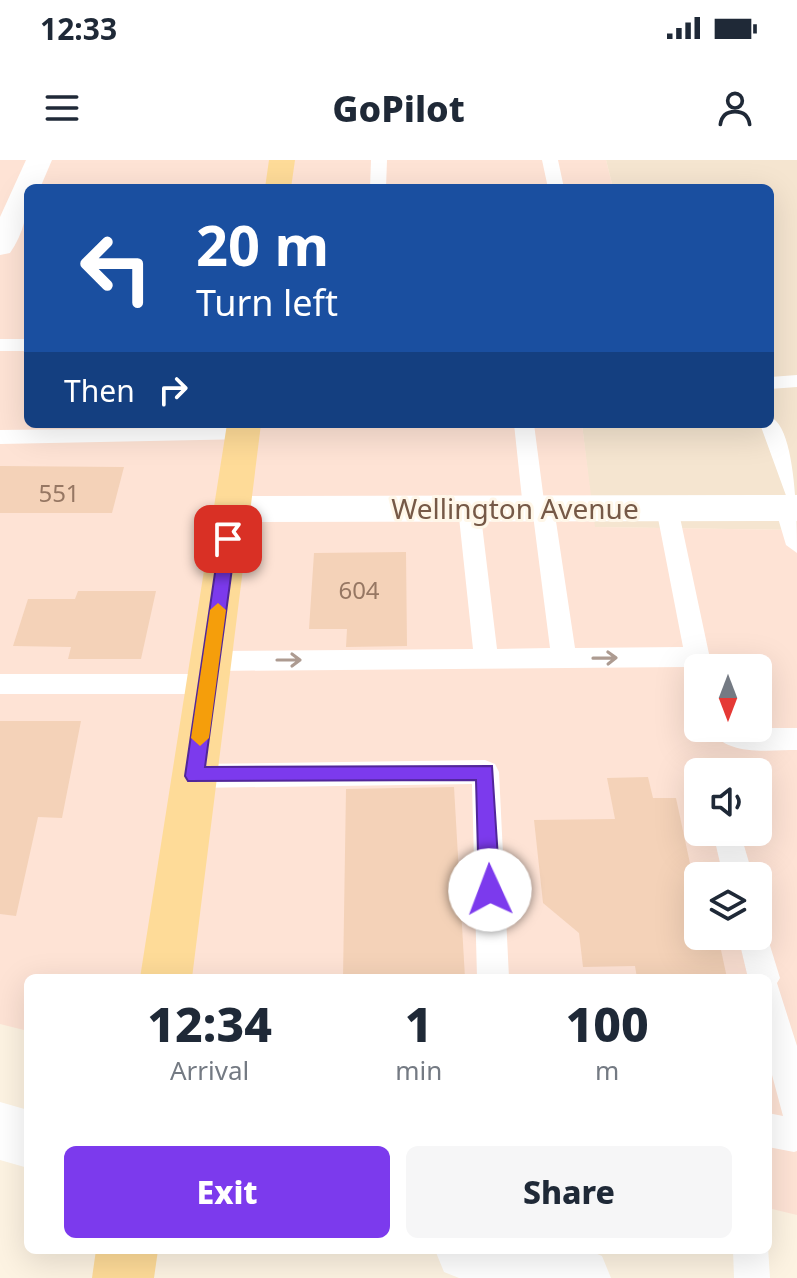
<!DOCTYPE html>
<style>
:root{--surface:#fff;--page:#f6f6f7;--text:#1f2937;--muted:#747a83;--accent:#7c3aed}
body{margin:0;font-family:"Noto Sans",sans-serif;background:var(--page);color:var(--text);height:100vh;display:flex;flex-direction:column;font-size:30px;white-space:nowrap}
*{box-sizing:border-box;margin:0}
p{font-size:26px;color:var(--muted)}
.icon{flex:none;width:44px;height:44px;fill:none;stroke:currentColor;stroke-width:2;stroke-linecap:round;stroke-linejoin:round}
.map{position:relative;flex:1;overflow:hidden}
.details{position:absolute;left:24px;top:814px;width:748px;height:280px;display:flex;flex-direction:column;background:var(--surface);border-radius:12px;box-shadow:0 8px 32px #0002}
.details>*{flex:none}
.guide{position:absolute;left:24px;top:24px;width:750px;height:244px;border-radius:12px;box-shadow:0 8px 32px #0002;background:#1a4fa0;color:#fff;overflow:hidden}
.needle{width:52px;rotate:180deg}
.fabs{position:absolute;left:684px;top:494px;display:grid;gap:16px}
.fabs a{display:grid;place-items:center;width:88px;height:88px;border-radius:12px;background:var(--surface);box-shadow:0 8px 32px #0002;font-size:40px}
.pin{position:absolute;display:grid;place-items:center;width:68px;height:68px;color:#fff;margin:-34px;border-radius:16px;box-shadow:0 4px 12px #0006}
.me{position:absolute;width:88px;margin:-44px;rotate:358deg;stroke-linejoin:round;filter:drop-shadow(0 0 6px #0008)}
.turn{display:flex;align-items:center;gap:28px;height:168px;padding:0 40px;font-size:36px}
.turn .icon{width:104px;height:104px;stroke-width:2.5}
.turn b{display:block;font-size:56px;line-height:68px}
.then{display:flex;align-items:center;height:76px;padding:0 40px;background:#0003;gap:16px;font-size:30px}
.eta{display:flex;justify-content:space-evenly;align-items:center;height:136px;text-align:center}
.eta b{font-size:48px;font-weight:800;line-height:56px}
.cta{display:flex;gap:16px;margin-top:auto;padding:16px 40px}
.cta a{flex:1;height:92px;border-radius:12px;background:var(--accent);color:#fff;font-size:32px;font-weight:800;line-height:92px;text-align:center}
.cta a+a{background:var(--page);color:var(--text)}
.status{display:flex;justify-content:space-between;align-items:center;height:56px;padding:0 40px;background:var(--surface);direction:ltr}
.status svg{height:22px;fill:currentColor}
header{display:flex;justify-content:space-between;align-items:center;height:104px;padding:0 40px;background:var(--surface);font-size:36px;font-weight:800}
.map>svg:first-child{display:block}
.residential{fill:#f5e5d0}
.commercial{fill:#fee3d5;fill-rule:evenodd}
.building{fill:#f4d2b8}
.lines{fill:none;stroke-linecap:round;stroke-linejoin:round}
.lane{fill:#fff;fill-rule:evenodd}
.street{fill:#fff;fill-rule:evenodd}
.secondary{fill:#fff;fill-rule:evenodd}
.primary{fill:#fedb98;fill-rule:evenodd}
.oneway{stroke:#ad9b91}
.route{fill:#7c3aed;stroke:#51269a;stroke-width:2}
.slow{fill:#f59e0b}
.labels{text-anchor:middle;stroke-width:6;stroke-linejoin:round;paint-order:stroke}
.number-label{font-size:24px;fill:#967763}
.street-label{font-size:28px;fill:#765947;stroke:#fff7e9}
</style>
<div class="status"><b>12:33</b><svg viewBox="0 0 49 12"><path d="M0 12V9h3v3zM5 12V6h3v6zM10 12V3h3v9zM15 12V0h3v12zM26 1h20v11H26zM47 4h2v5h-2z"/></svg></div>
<header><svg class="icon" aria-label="menu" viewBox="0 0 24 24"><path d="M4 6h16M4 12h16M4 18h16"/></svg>GoPilot<svg class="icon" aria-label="person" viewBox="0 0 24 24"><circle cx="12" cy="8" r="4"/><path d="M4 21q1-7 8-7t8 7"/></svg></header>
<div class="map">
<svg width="797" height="1118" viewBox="0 0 797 1118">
<rect width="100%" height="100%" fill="#fdf3e2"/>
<!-- residential -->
<path class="residential" d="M606,0H797V370L594,367L582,264H770V28H613Z"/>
<!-- commercial -->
<path class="commercial" d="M0,0H606L613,28H28V264H582L595,367L797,370V1055L768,1048V818H28V871L0,864ZM698,508H758V568H698ZM698,612H758V672H698ZM698,716H758V776H698Z"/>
<!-- building -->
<g class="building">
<path d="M0,306L124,307L112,353H0Z"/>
<path d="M406,392L407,486L346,487L347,469H309L314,393Z"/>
<path d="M78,431H156L141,499H68L71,487L13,486L28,439H75Z"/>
<path d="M0,561H81L62,658L38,657L16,756L0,754Z"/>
<path d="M648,617L653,638H676L698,741V776H718L727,818H637L635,806L583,807L579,773L543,743L534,660L615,659L607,618Z"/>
<path d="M454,627L465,818H343L346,629Z"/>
</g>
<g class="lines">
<!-- lane -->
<g class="lane">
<path d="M371,0H387L386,28H370Z"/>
<path d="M542,0H558L564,28H548Z"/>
<rect x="0" y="179" width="28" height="12"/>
<path d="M797,215V227L770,229V217Z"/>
<path d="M770,257C797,266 797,368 797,393L786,385L775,348L778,343L788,341L760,264H770Z"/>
<path d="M514,264H534L544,341L554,348L575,488L683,487L656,348L667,340L678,348L712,508H698V517L691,515L687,507L211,511L202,508L199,501L202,494L211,491L473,489L458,348L469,340L480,348L497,489L550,488L533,355L523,348Z"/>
<path d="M243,267L253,274L250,279L0,284V270Z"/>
<path d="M0,514H208L217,517L221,524L217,531L208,534H0Z"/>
<path d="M710,568H797V590C770,590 724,597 710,568Z"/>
<path d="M485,600L495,604L499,612L509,818H477L472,624L194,628L184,624L180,616L184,608L194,604Z"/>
<path d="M716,672H740L753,716H723L714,677Z"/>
<path d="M758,763L764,766L780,818L777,823L797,886V991L794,992L768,987V953L783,956L768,900V818H748L738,776H758Z"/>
<path d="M768,1087L770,1118H734L733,1090H768Z"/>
</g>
<!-- street -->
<g class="street">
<path d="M26,0H52L40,28H28C28,52 24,73 10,93L0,95V57Z"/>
<path d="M797,335V361L232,362L219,358L213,349L219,340L232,336Z"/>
</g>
<!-- secondary -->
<g class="secondary">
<path d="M0,942L28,950V1008L0,1000Z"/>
<path d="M435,1090H588L602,1096L611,1118H459L444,1112Z"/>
</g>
<!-- primary -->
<g class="primary">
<path d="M269,0H295L291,28H265Z"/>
<path d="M227,264H261L192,818H140Z"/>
<path d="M96,1090H158L154,1118H92Z"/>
</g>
</g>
<!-- one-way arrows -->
<defs><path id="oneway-shaft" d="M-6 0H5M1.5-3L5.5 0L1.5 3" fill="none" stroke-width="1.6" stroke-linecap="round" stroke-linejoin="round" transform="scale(2)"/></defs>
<g class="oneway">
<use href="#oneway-shaft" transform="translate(605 498) rotate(-1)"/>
<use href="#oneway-shaft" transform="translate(289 500)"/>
</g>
<!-- route -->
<path class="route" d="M228,373L236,379L205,607L492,606L500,730L497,737L490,740L482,737L479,730L476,620L188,621L185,616L220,379Z"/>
<!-- slow -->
<path class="slow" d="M218,443L226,450L209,578L200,586L191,578L210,450Z"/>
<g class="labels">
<!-- number labels -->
<g class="number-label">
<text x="59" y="342">551</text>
<text x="359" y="439">604</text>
</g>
<!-- street labels -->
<g class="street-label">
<text x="515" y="359">Wellington Avenue</text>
</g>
</g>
</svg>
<div class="fabs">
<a><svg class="needle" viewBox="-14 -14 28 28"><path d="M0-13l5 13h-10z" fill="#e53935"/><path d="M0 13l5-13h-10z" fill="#747a83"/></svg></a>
<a><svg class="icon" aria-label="sound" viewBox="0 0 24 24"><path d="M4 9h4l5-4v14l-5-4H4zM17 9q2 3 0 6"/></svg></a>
<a><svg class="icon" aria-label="layers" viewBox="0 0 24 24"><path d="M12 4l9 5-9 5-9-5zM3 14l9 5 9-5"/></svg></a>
</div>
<div class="pin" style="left:228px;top:379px;background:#d93025"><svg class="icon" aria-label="arrive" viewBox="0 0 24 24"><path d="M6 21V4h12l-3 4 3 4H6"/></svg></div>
<svg class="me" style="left:490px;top:730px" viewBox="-20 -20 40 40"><circle r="19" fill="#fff"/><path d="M0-13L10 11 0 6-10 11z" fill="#7c3aed"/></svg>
<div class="guide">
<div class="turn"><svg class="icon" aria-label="left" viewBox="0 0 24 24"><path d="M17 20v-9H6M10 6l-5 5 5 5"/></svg><div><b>20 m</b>Turn left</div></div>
<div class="then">Then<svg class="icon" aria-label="right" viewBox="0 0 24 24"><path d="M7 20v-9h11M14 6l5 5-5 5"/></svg></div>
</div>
<section class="details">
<div class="eta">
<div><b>12:34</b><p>Arrival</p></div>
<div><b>1</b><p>min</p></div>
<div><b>100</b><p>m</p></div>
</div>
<div class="cta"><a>Exit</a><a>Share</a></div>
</section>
</div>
